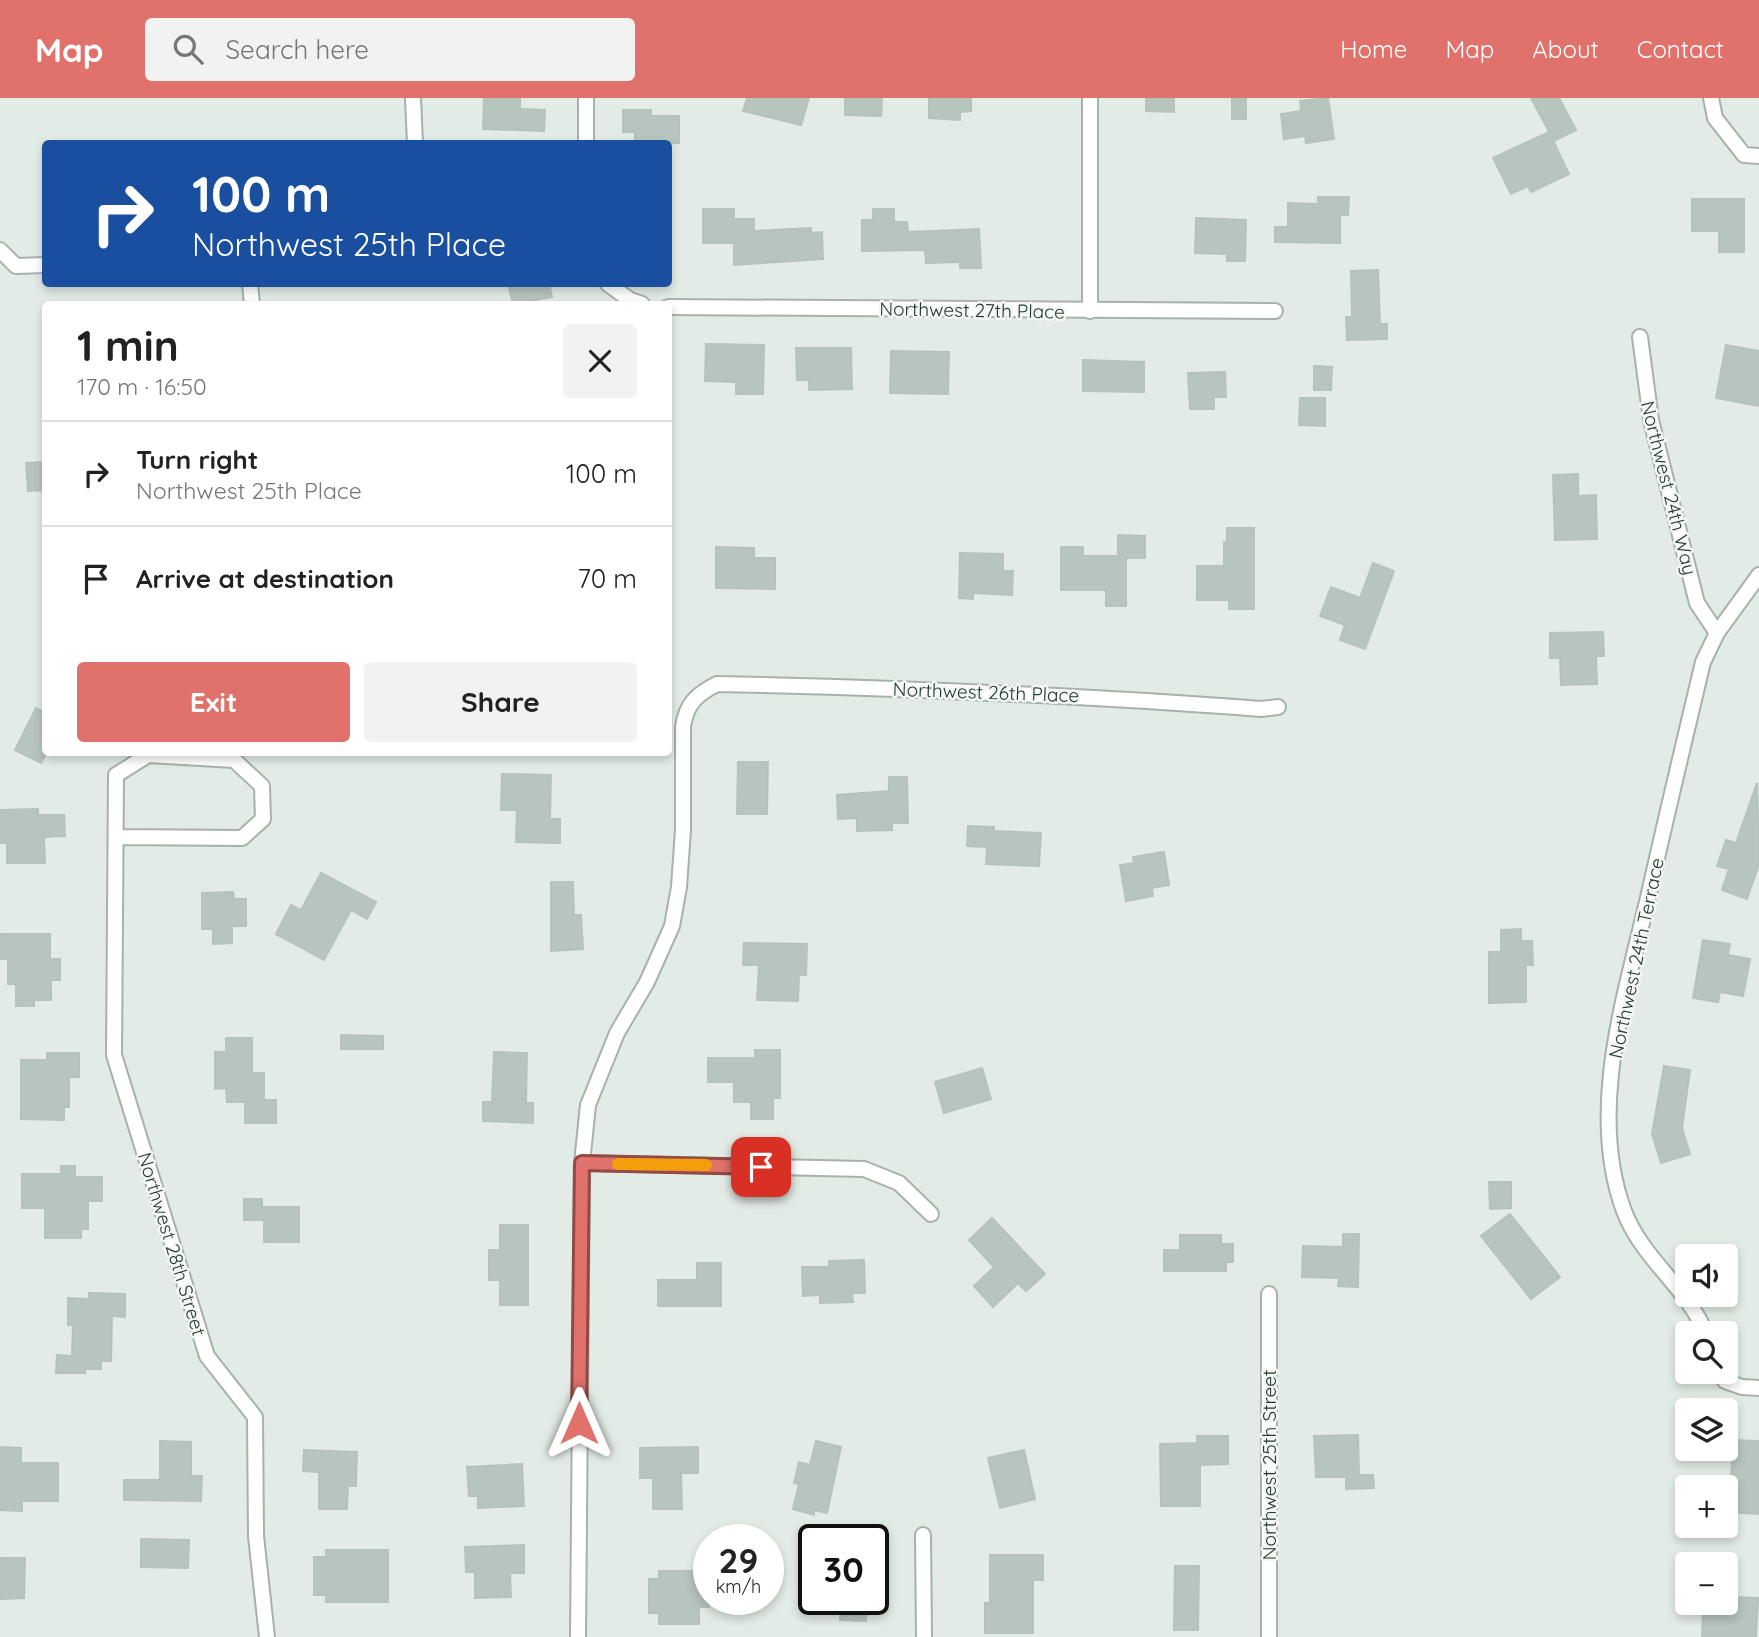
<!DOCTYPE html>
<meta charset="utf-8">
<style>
:root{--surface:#fff;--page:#f2f2f2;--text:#222;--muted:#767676;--line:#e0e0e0;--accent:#e0726b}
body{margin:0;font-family:Quicksand,sans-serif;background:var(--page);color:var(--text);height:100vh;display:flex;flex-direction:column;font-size:26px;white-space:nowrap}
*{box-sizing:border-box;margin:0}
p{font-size:23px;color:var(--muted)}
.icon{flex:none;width:38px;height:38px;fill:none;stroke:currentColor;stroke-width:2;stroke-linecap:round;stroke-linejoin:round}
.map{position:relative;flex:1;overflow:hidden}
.drawer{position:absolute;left:42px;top:203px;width:630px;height:455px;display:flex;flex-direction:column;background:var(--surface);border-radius:7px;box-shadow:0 4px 10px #0003}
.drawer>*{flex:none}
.top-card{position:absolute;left:42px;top:42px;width:630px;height:147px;border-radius:7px;box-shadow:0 4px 10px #0003;background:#1a4fa0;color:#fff;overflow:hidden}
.tools{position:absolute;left:1675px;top:1146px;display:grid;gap:14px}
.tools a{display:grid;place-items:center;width:63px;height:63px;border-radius:7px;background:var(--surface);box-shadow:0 4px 10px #0003;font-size:35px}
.speed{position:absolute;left:693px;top:1426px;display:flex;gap:14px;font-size:35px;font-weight:700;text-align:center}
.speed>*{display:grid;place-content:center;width:91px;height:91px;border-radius:50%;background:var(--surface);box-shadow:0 4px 10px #0003;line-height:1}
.speed small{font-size:18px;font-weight:400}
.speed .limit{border:4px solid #111;border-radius:10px;background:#fff;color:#111}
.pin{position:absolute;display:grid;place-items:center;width:60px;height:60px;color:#fff;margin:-30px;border-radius:14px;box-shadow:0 4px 10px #0006}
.me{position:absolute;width:77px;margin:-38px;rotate:0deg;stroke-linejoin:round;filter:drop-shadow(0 0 5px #0008)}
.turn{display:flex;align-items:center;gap:24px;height:147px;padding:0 35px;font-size:32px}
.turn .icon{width:91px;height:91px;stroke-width:2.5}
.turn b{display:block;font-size:49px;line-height:60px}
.round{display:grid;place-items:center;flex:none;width:74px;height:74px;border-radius:7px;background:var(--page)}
.head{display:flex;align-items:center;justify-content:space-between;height:119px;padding:0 35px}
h1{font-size:42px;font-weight:700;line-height:52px}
.action{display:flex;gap:14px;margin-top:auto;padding:14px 35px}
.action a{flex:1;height:80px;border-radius:7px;background:var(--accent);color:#fff;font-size:28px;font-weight:700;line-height:80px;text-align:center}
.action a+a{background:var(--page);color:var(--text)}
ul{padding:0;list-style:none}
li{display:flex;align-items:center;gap:21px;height:105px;padding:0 35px;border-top:2px solid var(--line)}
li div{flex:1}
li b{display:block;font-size:26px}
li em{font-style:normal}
header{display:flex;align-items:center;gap:42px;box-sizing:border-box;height:98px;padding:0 35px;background:var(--accent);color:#fff}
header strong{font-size:33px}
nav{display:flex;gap:38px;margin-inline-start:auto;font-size:24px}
.search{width:490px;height:63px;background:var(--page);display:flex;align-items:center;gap:18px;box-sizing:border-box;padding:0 24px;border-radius:7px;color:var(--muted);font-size:26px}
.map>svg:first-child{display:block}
.building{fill:#b8c5be;stroke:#b6c3bb;stroke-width:2}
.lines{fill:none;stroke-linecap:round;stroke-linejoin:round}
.minor-casing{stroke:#a6b2ab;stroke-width:18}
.minor{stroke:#fff;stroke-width:14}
.route-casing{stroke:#924a46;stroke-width:18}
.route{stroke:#e0726b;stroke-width:12}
.slow{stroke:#f59e0b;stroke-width:12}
.labels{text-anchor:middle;stroke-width:5;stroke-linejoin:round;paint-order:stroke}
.street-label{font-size:19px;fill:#253930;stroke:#f3f8f4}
</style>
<header>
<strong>Map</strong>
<div class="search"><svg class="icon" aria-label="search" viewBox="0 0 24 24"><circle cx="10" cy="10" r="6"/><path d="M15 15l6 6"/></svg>Search here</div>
<nav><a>Home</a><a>Map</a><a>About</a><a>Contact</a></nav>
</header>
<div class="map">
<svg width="1759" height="1539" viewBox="0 0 1759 1539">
<rect width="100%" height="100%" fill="#e2ebe5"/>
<!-- building -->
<g class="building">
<path d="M484,0H520V11L545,12L544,33L483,31Z"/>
<path d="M747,0H809L801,27L743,13Z"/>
<path d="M845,0H882L881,18L845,17Z"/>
<path d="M929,0H971V13L960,14V22L929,20Z"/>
<path d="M1146,0H1174V14L1146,13Z"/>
<path d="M1328,0L1334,41L1306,45L1305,38L1284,41L1281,16L1301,13L1300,3Z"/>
<path d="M1531,0H1559L1576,32L1554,43Z"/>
<rect x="1232" y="1" width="14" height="20"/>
<path d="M623,12H651V18H679V45L635,46V34H623Z"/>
<path d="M1549,34L1569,76L1531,94L1528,88L1511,96L1493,60Z"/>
<path d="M1318,99H1349L1348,117H1340V145L1275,144V129H1288V105L1318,106Z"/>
<path d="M1692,101H1744V154H1719V133H1692Z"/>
<path d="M703,111H734V121H754V133L811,130V135L822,134L823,161L734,167V145H703Z"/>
<path d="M873,111H894V124H907L908,134L979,131L981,170H960V164L926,165L925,152L862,153V122H873Z"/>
<path d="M1196,120L1246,122L1245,163H1227V156L1195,155Z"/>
<path d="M1378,172L1380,226H1387V241L1347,242L1346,219H1352L1351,173Z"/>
<path d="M508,186H549L552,199L513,206Z"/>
<path d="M706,246L764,247L763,296H736V284L705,283Z"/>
<path d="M1726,247L1759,253V308L1716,300Z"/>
<path d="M796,250H851L852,291L809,292V282H797Z"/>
<path d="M891,253L949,254L948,296L890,295Z"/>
<path d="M1083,262L1144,264V294L1083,293Z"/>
<path d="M1314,268L1332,269L1331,292H1314Z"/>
<path d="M1225,274L1226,299H1214V311H1190L1188,275Z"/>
<path d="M1300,300H1325V328L1299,327Z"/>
<path d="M45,364L46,392L28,393L26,365Z"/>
<path d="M1578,376V398L1596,397L1597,441L1555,442L1553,377Z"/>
<path d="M1227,430H1254V511H1229V502H1197V468H1224V444H1227Z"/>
<path d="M1118,437L1145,438V460H1126V508H1106V492H1061V449H1083V458H1118Z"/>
<path d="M716,449L754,450V460H775V491L716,490Z"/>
<path d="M960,455L1003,456V473H1013L1012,497L973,495V501L959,500Z"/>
<path d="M1373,465L1394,473L1365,551L1340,542L1345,527L1320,518L1331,489L1360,500Z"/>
<path d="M1603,534L1604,558H1596L1597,586L1561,587L1560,560H1550V535Z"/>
<path d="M36,610L46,615V656L41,665L15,652Z"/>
<path d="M738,664H768L767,716H737Z"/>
<path d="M502,676L551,677L550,721H560V745L516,744L517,712H501Z"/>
<path d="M889,679H907L908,725H892V732L857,733V720L838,721L837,697L889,693Z"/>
<path d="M1757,685L1759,766L1747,801L1722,792L1729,771L1717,768L1726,742L1736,745Z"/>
<path d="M38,711V717H64L65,738L44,739L45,765H7V745H0V712Z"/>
<path d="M968,728L994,729V733L1041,735L1039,768L986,766L987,749L967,748Z"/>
<path d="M1164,754L1169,787L1152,790L1153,798L1126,803L1120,767L1134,765L1133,759Z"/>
<path d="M321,775L376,804L367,821L351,812L324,862L276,836L291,807L301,812Z"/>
<path d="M551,784H573L574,817H581L583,851L551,853Z"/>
<path d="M233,794L234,801H246V828H232V845L213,846V831H202V795Z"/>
<path d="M1521,831V843H1532L1533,867H1526V904L1489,905V854H1501V832Z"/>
<path d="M0,836H50V861H60V882H51V902H34V908H16V886H8V861H0Z"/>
<path d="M1703,842L1730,846L1728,857L1750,861L1743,898L1720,894L1718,904L1693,900Z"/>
<path d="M744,845L807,846L806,877H799L798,903L757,902L759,867H743Z"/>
<path d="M341,937L383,938V951H341Z"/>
<path d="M226,940H252V975H264V1002H276V1025H245V1004H227L226,990L215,991V954H226Z"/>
<path d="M755,952H780V1000H773V1021H751V1004H734V984H708V960H755Z"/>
<path d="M494,954L527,955L526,1005H533V1025L483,1023V1004H492Z"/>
<path d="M47,955H79V979H69V1009H64V1022L21,1021V962H47Z"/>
<path d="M1664,968L1690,972L1682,1030L1690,1056L1661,1065L1652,1036Z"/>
<path d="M982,970L991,1001L944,1015L935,984Z"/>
<path d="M61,1068H75V1079H102V1103H88V1131H81V1140H45V1110H22V1076H61Z"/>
<path d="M1489,1084H1511V1110L1490,1111Z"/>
<path d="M244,1101H262V1109H299V1144H264V1122H244Z"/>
<path d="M1510,1116L1560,1179L1531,1201L1481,1138Z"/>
<path d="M992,1120L1045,1176L1026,1193L1018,1185L993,1209L974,1188L994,1169L969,1142Z"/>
<path d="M500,1127H528V1207H500V1182H489V1152H500Z"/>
<path d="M1343,1136H1359L1358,1189L1338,1188L1339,1180L1302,1179L1303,1148L1343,1149Z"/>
<path d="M1180,1137H1221V1146H1233V1164H1226V1173H1164V1152H1180Z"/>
<path d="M864,1162L865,1195H852L853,1204L820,1205V1197L803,1198L802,1169H829V1163Z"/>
<path d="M697,1165H721V1208H658V1182H697Z"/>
<path d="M89,1195L125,1196V1219L112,1218L111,1263H101V1271H85V1275H56L57,1257L72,1258L73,1227H68V1200L89,1201Z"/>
<path d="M1358,1337L1359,1377H1373L1374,1390L1346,1391V1379H1316L1314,1338Z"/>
<path d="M1197,1338H1228V1366L1200,1367V1408H1161L1160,1346L1197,1345Z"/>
<path d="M1733,1342L1759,1343V1416L1729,1414Z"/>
<path d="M160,1343L191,1344V1378H202L201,1403L124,1402V1382H160Z"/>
<path d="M816,1343L841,1349L827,1415L814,1412V1417L793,1411L799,1386L794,1385L799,1364L810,1367Z"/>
<path d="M0,1349L21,1350V1365H58V1403H22V1413L0,1412Z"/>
<path d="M698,1349V1375H681L682,1411H653V1380H640V1350Z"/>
<path d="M304,1352L357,1354L356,1388H348L347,1411H319V1374L303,1373Z"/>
<path d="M1024,1352L1035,1401L1000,1410L988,1360Z"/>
<path d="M522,1366L524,1408L478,1410V1398H469L467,1369Z"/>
<path d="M141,1441L189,1442L188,1470L141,1469Z"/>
<path d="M524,1447V1475H510L511,1499L475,1500V1474H466L465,1449Z"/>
<path d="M326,1452H388V1504H326V1497H314V1459H326Z"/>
<path d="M990,1457H1043V1482H1033V1535H985V1505H990Z"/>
<path d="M0,1460H25L24,1500L0,1501Z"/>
<path d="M1175,1468H1199L1198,1532H1174Z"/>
<path d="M659,1473H709V1509H699V1526H659V1515H649V1481H659Z"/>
<path d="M1729,1499L1758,1500L1756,1539H1702L1703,1513L1729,1514Z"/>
<path d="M841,1502H867L866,1523L840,1522Z"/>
</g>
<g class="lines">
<defs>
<g id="minor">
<path d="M413,0L415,46"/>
<path d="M1711,0L1715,20L1744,57L1759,58"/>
<path d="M586,46V0"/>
<path d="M0,152L16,168L46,167"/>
<path d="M250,186L252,206"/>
<path d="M608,186L630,202L642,206"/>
<path d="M668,209L1275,213"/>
<path d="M1090,213V0"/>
<path d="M1640,239L1651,322L1697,505L1717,535"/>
<path d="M116,739L242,740L263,721L262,688L234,662L148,657L116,677L114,957L207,1258L255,1319L256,1438L267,1539"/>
<path d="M582,1065L864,1071L899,1085L931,1116"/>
<path d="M1269,1196V1539"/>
<path d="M1706,1236C1688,1190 1642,1161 1624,1113C1586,1011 1627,892 1650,791C1667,715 1685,640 1703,564L1717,535L1759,477"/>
<path d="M1721,1274L1725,1283L1742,1289L1759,1290"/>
<path d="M923,1437L924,1539"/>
<path d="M578,1539L582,1065L588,1007L617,935L647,884L672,828L679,789L683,732V629C686,606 697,596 717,586C899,590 1079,597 1261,611L1278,609"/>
</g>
</defs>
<!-- minor casing -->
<use href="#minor" class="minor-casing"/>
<!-- minor -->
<use href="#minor" class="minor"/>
</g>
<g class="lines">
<defs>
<path id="route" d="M579,1325L582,1065L761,1069"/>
</defs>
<!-- route casing -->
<use href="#route" class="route-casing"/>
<!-- route -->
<use href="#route" class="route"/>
<!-- slow -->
<path class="slow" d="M618,1066L706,1067"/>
</g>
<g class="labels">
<!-- street labels -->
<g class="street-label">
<text transform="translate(972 212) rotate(1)" y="7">Northwest 27th Place</text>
<text transform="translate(1669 390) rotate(76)" y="7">Northwest 24th Way</text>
<text transform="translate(986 594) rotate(2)" y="7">Northwest 26th Place</text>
<text transform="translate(1636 860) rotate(-78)" y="7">Northwest 24th Terrace</text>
<text transform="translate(172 1146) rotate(73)" y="7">Northwest 28th Street</text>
<text transform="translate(1269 1367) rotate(-90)" y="7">Northwest 25th Street</text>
</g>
</g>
</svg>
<div class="tools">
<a><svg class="icon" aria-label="sound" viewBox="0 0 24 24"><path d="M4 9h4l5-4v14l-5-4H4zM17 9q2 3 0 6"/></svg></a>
<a><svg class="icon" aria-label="search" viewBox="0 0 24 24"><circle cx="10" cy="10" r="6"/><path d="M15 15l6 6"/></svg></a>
<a><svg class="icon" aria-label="layers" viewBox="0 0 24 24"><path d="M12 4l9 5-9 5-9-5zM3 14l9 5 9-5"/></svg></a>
<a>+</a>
<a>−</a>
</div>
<div class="speed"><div>29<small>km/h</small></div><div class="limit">30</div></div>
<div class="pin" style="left:761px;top:1069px;background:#d93025"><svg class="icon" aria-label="arrive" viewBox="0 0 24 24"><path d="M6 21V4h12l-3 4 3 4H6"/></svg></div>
<svg class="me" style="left:579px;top:1325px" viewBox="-20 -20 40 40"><path d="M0-17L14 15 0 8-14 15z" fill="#e0726b" stroke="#fff" stroke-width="4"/></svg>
<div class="top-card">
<div class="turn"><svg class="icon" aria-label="right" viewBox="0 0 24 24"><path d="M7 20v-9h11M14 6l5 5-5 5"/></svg><div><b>100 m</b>Northwest 25th Place</div></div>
</div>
<section class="drawer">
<div class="head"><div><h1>1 min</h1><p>170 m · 16:50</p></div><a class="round"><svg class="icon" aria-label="close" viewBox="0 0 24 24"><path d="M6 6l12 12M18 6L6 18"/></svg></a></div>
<ul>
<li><svg class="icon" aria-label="right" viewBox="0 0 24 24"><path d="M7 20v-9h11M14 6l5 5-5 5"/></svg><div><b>Turn right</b><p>Northwest 25th Place</p></div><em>100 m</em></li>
<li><svg class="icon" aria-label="arrive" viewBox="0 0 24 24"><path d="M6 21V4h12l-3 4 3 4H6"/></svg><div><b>Arrive at destination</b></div><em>70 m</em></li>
</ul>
<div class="action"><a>Exit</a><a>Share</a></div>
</section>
</div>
